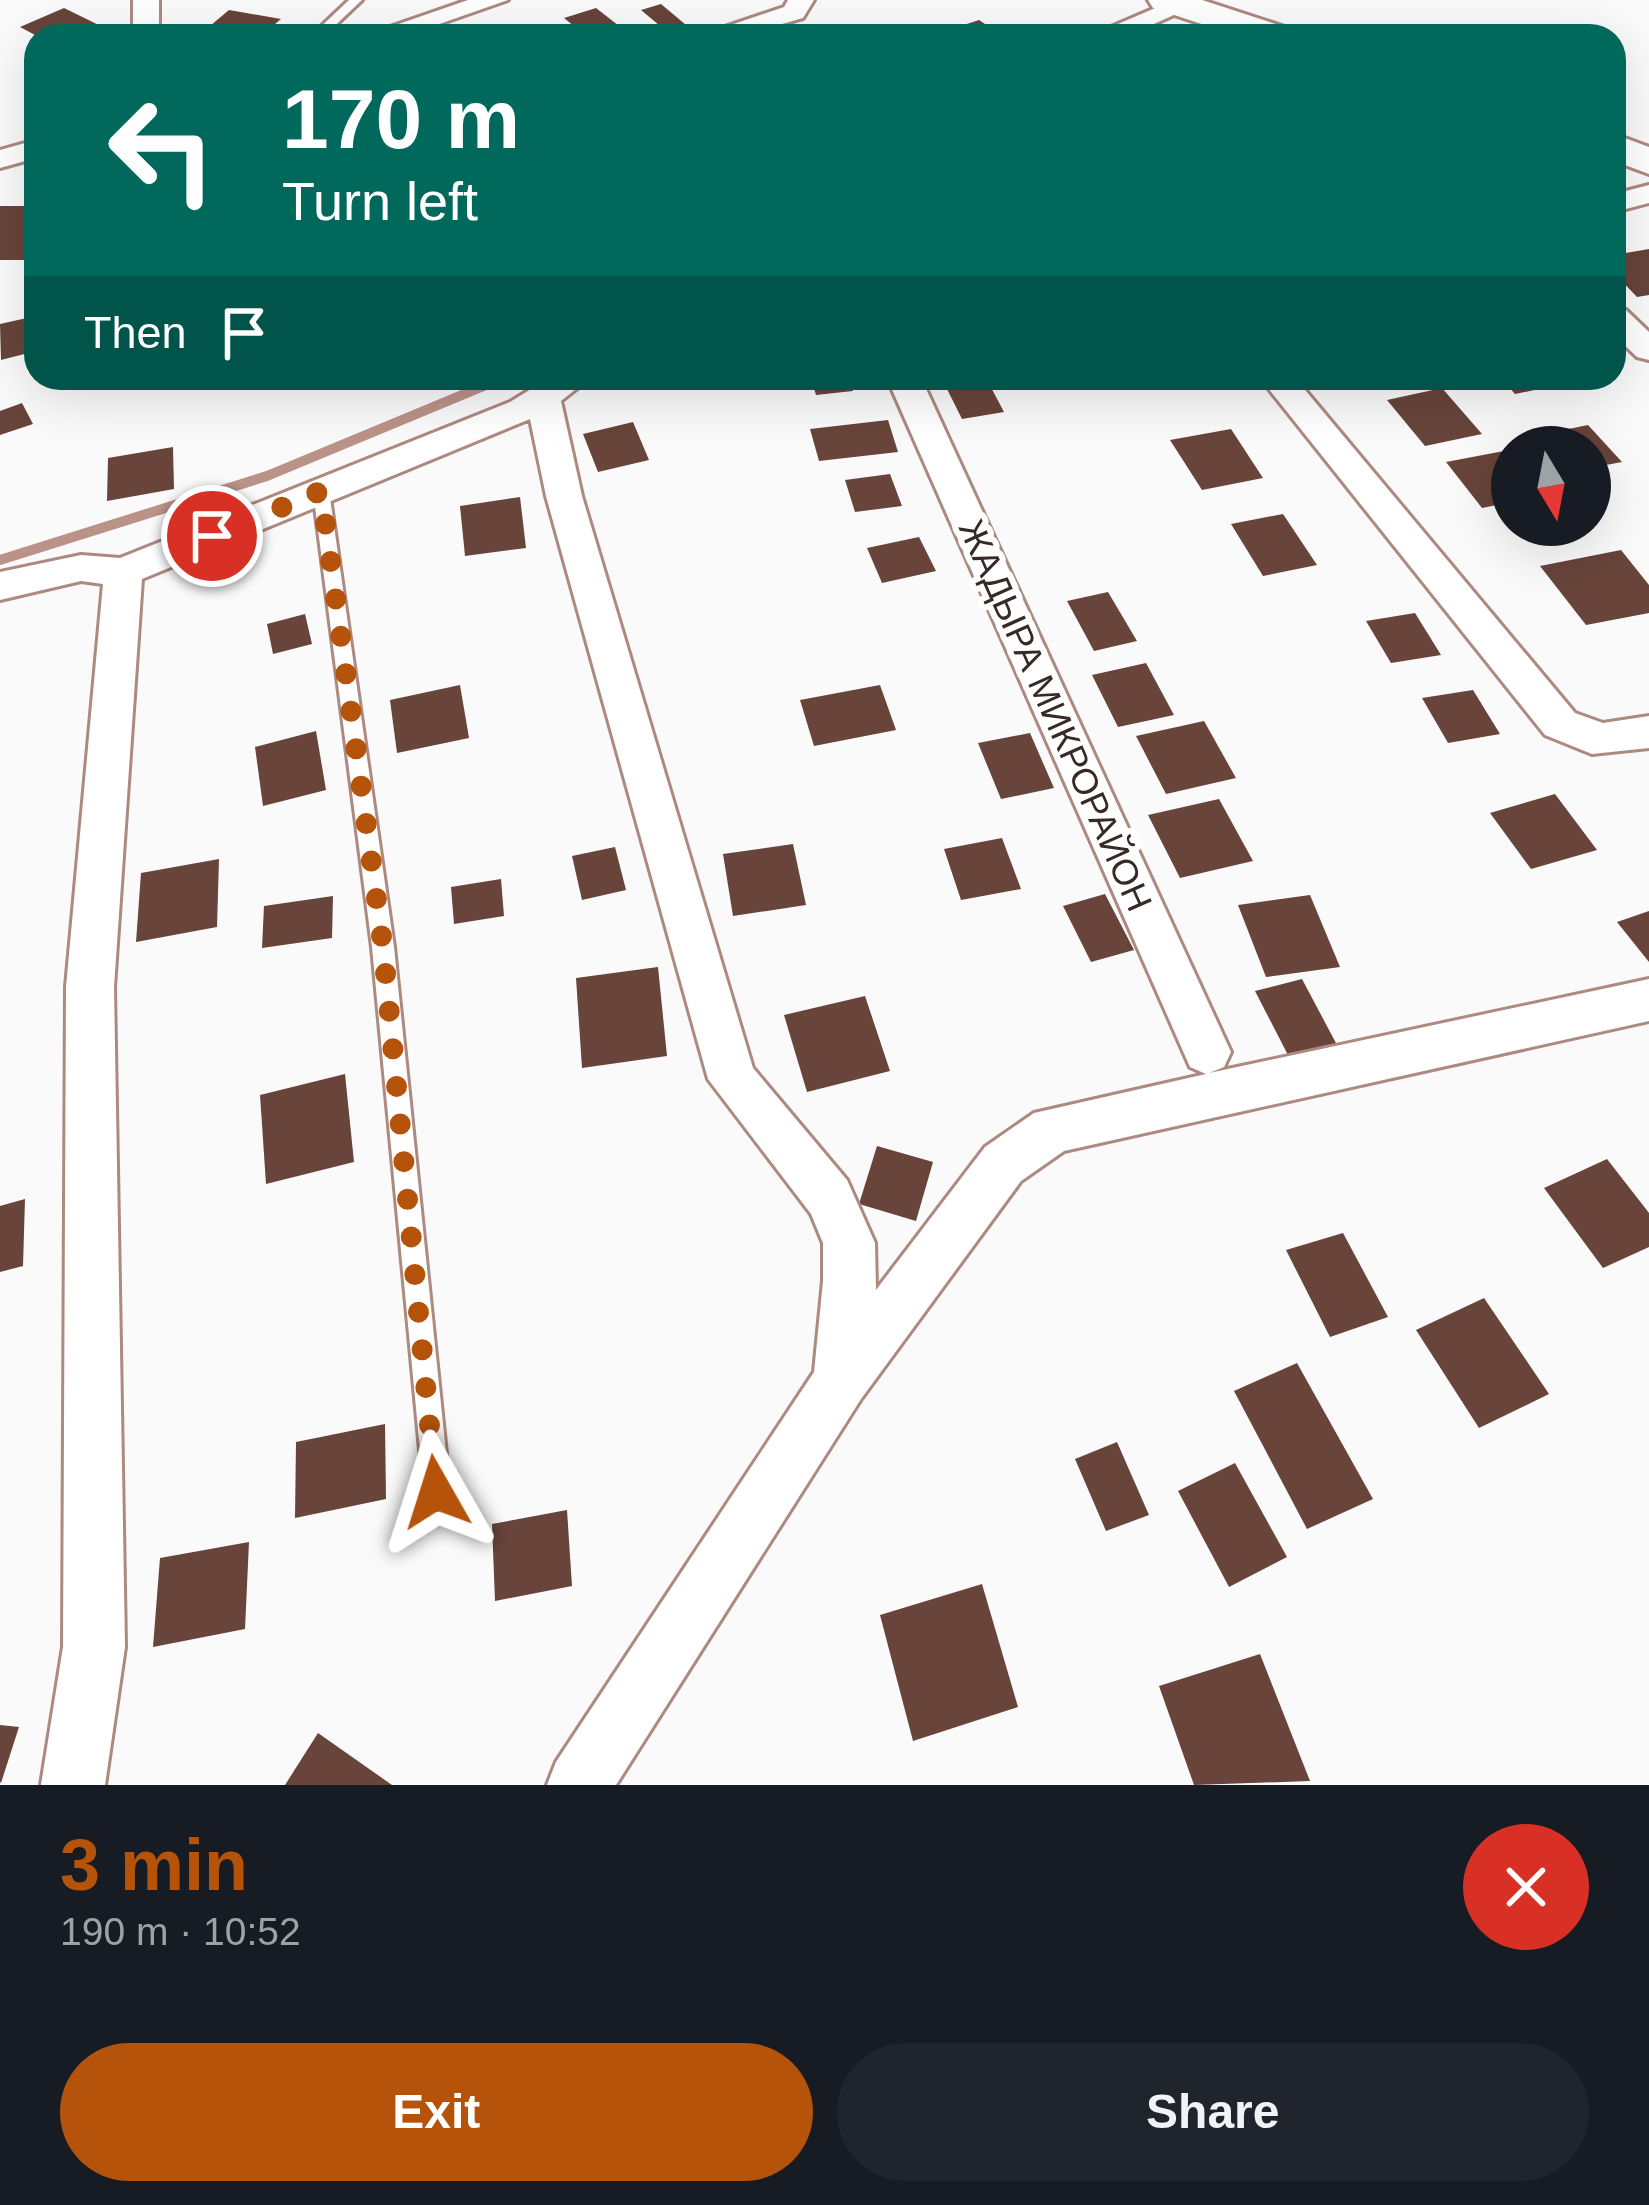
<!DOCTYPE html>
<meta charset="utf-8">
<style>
:root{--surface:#171b24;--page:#20242c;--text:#f1f3f6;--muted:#9ea1a6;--accent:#b45309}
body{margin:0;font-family:Helvetica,sans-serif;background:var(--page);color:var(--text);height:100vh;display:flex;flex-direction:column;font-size:45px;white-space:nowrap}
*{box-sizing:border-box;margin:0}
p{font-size:39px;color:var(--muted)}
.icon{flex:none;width:66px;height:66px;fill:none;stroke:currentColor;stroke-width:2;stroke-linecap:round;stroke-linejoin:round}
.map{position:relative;height:1785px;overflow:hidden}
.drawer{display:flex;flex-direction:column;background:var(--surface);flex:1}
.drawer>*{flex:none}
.hud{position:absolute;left:24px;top:24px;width:1602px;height:366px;border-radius:36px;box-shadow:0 12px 48px #0002;background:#00695c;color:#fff;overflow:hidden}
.needle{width:78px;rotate:170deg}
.tools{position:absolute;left:1491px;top:426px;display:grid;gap:24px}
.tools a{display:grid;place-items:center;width:120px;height:120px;border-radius:50%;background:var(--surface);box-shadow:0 12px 48px #0002;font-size:60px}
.pin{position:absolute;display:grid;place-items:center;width:102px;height:102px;color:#fff;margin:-51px;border:6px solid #fff;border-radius:50%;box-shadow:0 3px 12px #0007}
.me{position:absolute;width:132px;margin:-66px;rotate:354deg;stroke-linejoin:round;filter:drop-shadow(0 0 9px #0008)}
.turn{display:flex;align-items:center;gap:42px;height:252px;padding:0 60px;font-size:54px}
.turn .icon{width:156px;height:156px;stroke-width:2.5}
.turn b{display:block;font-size:84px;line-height:102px}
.then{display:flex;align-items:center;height:114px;padding:0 60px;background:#0003;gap:24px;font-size:45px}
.round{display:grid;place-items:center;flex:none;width:126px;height:126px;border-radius:63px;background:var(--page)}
.head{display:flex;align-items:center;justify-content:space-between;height:204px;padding:0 60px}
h1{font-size:72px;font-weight:600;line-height:90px;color:var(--accent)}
.primary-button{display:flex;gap:24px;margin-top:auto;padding:24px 60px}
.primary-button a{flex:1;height:138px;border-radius:72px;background:var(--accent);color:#fff;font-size:48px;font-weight:600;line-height:138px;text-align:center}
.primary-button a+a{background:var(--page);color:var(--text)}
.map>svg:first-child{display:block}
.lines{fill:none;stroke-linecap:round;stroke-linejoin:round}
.stream{stroke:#bb9287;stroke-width:10}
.building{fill:#68443a}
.lane-casing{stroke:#ad8a80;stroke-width:6}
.street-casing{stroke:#ad8a80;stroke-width:6}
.secondary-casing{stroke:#ad8a80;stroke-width:6}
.lane{fill:#fff;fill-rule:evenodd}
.street{fill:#fff;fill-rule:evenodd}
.secondary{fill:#fff;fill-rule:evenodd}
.route{stroke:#b45309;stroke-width:21;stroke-dasharray:0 37.8}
.labels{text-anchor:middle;stroke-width:12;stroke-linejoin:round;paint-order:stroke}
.street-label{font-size:36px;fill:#372925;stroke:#fff}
</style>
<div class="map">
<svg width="1649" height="1785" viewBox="0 0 1649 1785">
<rect width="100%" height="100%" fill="#fafafa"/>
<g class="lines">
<!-- stream -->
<path class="stream" d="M0,560L267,476L503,378"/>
</g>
<!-- building -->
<g class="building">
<path d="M661,4L692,30L672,36L641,10Z"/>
<path d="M64,8L115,33L37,36L20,27Z"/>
<path d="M596,8L632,36H586L564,18Z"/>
<path d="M229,10L281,19L261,36H198Z"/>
<path d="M979,20L1003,36H933V35Z"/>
<path d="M0,206H36L34,260H0Z"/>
<path d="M1649,249V295L1637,297L1614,273V255Z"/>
<path d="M36,316V351L1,360L0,324Z"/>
<path d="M811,378H849L853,391L816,395Z"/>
<path d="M1501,378H1564L1568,383L1515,394Z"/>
<path d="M987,380L1004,412L962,419L946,387Z"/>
<path d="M1442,388L1482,434L1425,446L1387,400Z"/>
<path d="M22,403L33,424L0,435V411Z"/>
<path d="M888,420L898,452L819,461L810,429Z"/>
<path d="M633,422L649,460L598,472L583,434Z"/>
<path d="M1588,425L1622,462L1590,468V447H1555L1544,434Z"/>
<path d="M1231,429L1263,478L1202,490L1170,440Z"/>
<path d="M173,447L174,489L107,501L108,458Z"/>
<path d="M1504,451L1512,460V502L1482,508L1446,462Z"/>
<path d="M890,474L902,506L855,512L845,480Z"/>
<path d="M520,497L526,548L465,556L460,506Z"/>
<path d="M1283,514L1317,565L1263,576L1231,524Z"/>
<path d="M919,537L936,571L882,583L867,548Z"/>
<path d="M1621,550L1649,585V613L1586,625L1540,566Z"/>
<path d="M1108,592L1137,641L1094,651L1067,601Z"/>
<path d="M1415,613L1441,655L1391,663L1366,621Z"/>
<path d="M305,614L312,644L273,654L267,624Z"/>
<path d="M1146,663L1174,715L1118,727L1092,675Z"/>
<path d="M460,685L469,738L397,753L390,700Z"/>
<path d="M880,685L896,730L814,746L800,700Z"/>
<path d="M1473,690L1500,734L1448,743L1422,698Z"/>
<path d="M1204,721L1236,778L1166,794L1136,736Z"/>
<path d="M316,731L326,790L263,806L255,747Z"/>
<path d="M1030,733L1054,788L1001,799L978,743Z"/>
<path d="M1555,794L1597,850L1531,869L1490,813Z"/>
<path d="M1219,799L1253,861L1180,878L1148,815Z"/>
<path d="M1002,838L1021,889L961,900L944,849Z"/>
<path d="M793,844L806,905L733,916L723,854Z"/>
<path d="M615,847L626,890L582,900L572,856Z"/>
<path d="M219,859L217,927L136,942L141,873Z"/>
<path d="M501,879L504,916L454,924L451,887Z"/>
<path d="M1105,894L1134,950L1091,962L1063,906Z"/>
<path d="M1310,895L1340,967L1266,977L1238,905Z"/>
<path d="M333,896L332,938L262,948L264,906Z"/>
<path d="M1649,911V962L1617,922Z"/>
<path d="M658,967L667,1056L582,1068L576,978Z"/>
<path d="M1302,979L1337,1045L1289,1057L1255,991Z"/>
<path d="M865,996L890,1071L807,1092L784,1015Z"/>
<path d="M345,1074L354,1162L266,1184L260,1095Z"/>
<path d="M877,1146L933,1162L916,1221L859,1204Z"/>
<path d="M1607,1159L1649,1213V1247L1603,1268L1544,1188Z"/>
<path d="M25,1199L23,1266L0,1272V1206Z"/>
<path d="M1343,1233L1388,1317L1330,1337L1286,1250Z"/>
<path d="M1484,1298L1549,1394L1479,1428L1416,1330Z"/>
<path d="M1297,1363L1373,1499L1307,1529L1234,1391Z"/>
<path d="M385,1424L386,1499L295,1518L296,1442Z"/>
<path d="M1117,1442L1149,1515L1106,1531L1075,1459Z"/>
<path d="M1235,1463L1287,1557L1229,1587L1178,1491Z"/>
<path d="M567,1510L572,1586L495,1601L492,1524Z"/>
<path d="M249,1542L245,1629L153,1647L160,1558Z"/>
<path d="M982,1584L1018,1707L913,1741L880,1615Z"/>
<path d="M1260,1654L1310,1781L1194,1785L1159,1686Z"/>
<path d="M0,1725L19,1727L1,1783L0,1782Z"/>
<path d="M318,1733L392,1785H285Z"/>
</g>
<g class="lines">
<defs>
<g id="lane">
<path d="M349,0H362L324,36H311Z"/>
<path d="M321,485L329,491L394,947L450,1492L447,1502L437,1505L427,1502L424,1492L372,947L313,491Z"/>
</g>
<g id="street">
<rect x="133" y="0" width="26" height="36"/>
<path d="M468,0H508L405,36H364Z"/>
<path d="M788,0H814L803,18L740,36H698L784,7Z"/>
<path d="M1174,0H1190L1194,6L1127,36H1090Z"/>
<path d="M36,140V158L0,168V150Z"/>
<path d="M1649,185V203L1614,212V194Z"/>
<path d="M1614,307L1626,310L1649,332V360L1637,357L1614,335Z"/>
<path d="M549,378H590L561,401L582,496L753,1068L847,1180L875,1243L876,1290L985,1147L1034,1113L1206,1074L1190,1067L887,378H921L1231,1052L1224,1067L1209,1073L1649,979V1021L1064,1151L1021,1181L861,1399L616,1785H547L556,1762L814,1372L823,1281V1243L811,1214L708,1079L546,496L530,419L142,579L114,987L125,1647L105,1785H41L63,1647L66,987L103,584L81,581L0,600V572L81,555L120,558L510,402Z"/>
<path d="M1260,378H1295L1575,713L1603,723L1649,716V748L1592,754L1545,735Z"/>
</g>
<g id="secondary">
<path d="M1148,0H1202L1288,28L1294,36H1238L1153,8Z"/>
<path d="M1614,134L1649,147V174L1614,161Z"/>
</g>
</defs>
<!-- lane casing -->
<use href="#lane" class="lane-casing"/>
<!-- street casing -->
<use href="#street" class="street-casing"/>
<!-- secondary casing -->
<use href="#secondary" class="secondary-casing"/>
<!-- lane -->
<use href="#lane" class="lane"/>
<!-- street -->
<use href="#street" class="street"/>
<!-- secondary -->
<use href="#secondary" class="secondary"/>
</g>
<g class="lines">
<!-- route -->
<path class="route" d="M212,536L321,491L383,947L436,1492"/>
</g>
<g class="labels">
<!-- street labels -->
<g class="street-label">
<text transform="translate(1056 715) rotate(66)" y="13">ЖАДЫРА МИКРОРАЙОН</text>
</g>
</g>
</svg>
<div class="tools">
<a><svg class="needle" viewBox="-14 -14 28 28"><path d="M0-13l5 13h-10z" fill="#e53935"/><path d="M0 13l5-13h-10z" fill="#9ea1a6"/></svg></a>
</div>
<div class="pin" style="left:212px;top:536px;background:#d93025"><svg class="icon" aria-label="arrive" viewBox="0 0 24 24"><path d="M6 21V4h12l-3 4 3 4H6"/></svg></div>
<svg class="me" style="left:436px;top:1492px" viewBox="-20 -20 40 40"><path d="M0-17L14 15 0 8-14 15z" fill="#b45309" stroke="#fff" stroke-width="4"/></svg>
<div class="hud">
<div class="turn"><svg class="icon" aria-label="left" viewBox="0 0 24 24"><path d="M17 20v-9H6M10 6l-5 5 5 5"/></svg><div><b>170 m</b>Turn left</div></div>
<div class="then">Then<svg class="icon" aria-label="arrive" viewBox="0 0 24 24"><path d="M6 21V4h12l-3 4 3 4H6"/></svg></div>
</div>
</div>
<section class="drawer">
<div class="head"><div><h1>3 min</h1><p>190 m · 10:52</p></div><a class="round" style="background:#d93025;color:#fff"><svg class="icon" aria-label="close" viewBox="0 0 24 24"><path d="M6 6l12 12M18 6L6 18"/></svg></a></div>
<div class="primary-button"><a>Exit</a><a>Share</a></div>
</section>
